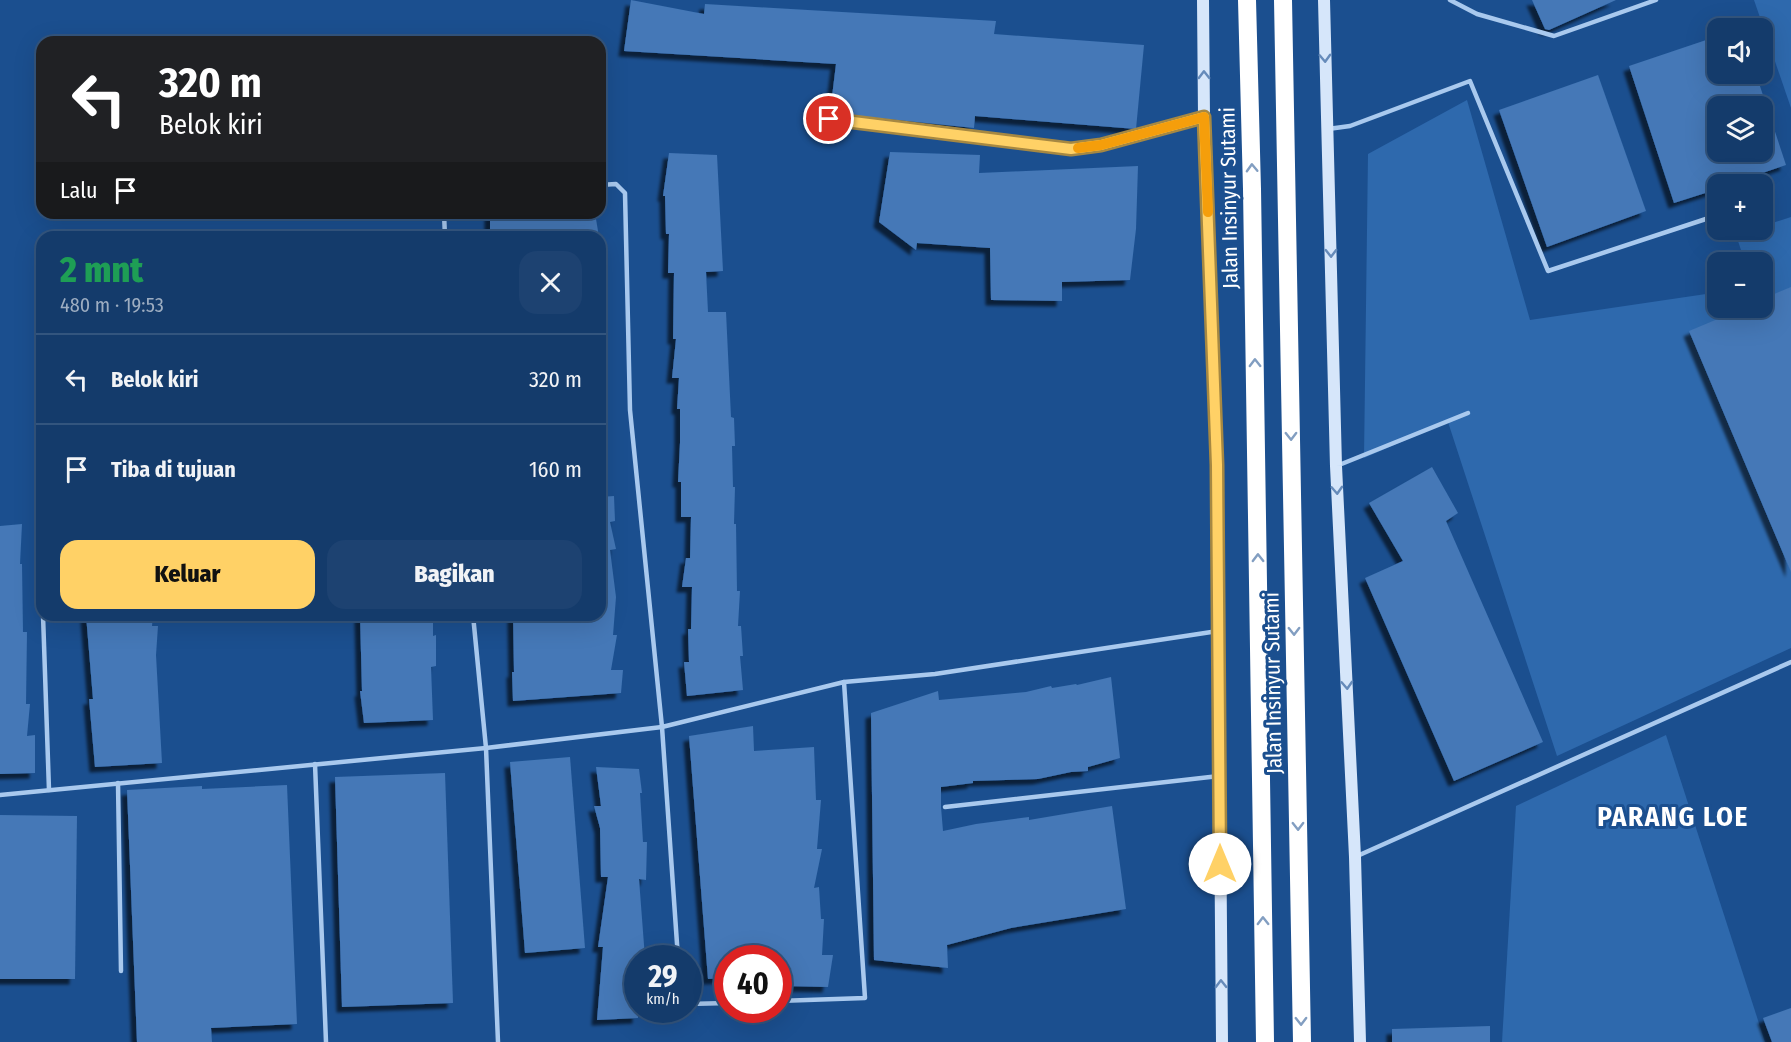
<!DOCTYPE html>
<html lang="id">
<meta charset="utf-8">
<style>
:root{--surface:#143b6b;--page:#1d4271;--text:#f1f3f6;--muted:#9dadc1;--line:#33557e;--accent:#ffd166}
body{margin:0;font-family:"Fira Sans Condensed",sans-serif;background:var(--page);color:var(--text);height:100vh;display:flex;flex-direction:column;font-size:22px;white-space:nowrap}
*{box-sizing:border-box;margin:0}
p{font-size:20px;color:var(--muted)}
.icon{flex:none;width:33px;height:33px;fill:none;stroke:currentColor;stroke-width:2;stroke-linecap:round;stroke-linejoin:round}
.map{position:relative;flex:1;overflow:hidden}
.drawer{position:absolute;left:36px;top:231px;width:570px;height:390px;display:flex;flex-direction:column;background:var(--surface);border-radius:18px;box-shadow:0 6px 24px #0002,0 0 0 2px var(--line)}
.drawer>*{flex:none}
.guide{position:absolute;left:36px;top:36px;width:570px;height:183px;border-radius:18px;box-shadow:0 6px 24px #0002,0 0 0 2px var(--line);background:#202124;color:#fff;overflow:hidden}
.fabs{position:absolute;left:1707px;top:18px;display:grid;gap:12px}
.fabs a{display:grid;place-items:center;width:66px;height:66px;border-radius:12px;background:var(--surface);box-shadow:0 6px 24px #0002,0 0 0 2px var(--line);font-size:30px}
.speed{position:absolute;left:624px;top:945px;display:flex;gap:12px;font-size:30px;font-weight:700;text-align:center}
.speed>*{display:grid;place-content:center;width:78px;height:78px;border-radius:50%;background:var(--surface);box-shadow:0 6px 24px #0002,0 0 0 2px var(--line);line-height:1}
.speed small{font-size:15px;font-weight:400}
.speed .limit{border:9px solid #d22;background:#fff;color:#111}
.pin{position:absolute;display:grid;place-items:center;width:51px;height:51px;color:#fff;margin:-26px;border:3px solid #fff;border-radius:50%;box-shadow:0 2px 6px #0007}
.me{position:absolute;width:66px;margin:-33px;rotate:0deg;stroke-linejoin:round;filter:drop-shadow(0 0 4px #0008)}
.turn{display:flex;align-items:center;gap:21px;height:126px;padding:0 24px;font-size:27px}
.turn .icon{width:78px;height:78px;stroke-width:2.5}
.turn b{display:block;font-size:42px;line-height:51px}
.then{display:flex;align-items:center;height:57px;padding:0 24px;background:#0003;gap:12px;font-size:22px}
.round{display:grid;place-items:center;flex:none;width:63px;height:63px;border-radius:18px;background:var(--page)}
.summary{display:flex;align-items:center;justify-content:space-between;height:102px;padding:0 24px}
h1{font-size:36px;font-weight:800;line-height:45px;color:#1e9e55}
.button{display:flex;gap:12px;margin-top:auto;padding:12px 24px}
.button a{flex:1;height:69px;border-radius:18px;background:var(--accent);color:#111;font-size:24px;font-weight:800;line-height:69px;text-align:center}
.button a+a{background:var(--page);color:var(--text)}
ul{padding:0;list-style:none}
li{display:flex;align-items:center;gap:18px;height:90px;padding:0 24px;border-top:2px solid var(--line)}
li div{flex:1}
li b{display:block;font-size:22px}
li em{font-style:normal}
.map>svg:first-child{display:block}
.green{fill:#2e69ad}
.building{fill:#4478b7;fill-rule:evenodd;filter:url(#shadow)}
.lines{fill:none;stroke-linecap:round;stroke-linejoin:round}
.lane{stroke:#a9c9ee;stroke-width:4.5}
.secondary{stroke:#d6e6fa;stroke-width:12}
.highway{stroke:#fff;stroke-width:18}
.oneway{stroke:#668bba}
.oneway2{stroke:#829ec1}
.route-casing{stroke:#a68842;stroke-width:15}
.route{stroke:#ffd166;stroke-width:10}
.slow{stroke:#f59e0b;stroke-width:10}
.labels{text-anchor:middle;stroke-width:6;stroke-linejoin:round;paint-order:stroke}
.street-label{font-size:21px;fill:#fff;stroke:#1b4f8f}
.district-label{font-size:27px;font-weight:bold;letter-spacing:1.5px;fill:#fff;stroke:#1b4f8f}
</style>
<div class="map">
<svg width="1791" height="1042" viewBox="0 0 1791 1042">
<defs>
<filter id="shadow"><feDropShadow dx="-5.5" dy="5.5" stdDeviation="1.5" flood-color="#0009"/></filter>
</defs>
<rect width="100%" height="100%" fill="#1b4f8f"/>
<!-- green -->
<g class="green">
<path d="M1754,0H1791V108Z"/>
<path d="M1467,100L1530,320L1706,294L1707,286L1717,281L1718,308H1751L1692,332L1791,571V648L1557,756L1448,422L1364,458L1368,154Z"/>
<path d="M1791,217V291L1763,303L1762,262H1745L1736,235L1753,230H1762L1763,226Z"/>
<path d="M1666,735L1765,1042H1502L1516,806Z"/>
</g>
<!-- building -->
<g class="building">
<path d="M631,0L704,14L705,4L996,21L994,34L1144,45L1136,129L975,116L974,128L830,113L836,64L624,51Z"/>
<path d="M1532,0H1616L1549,30L1545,29Z"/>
<path d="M1718,36V74H1756L1786,165L1730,184H1718V189L1674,203L1629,66ZM1718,106H1762V152H1718Z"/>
<path d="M1598,75L1646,211L1547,247L1499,110Z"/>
<path d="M890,152L980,155L979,173L1138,166L1136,229L1130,280L1062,282V301L991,300L990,248L917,243L916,250L879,222Z"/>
<path d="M669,153L717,155L723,271L706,272L708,312H726L731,417L734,418L735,446H732L733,487H735L734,524H736L737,591H740L738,626H741L743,656H740L743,690L687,696L684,662H689L688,629H691L692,587H682L686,558H690L691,517H681V482H678L680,443V409H677L679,378H672L676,339H673L674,273H668L669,234H666L665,196H663Z"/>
<path d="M490,213H595L599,237H490Z"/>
<path d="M1791,287V572L1689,331L1744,308H1762V299Z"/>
<path d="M1432,467L1458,513L1446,521L1543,742L1454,781L1365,578L1403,561L1369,503Z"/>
<path d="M614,496L615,521L610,522L616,549L610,550L616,597L613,635H617L611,670H623L621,693L513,701L512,672H514L513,615H600V497Z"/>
<path d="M22,524L20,564H22L23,632H27L26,704H30L27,736L35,735V773L0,774V526Z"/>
<path d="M86,615H153L152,626H158L156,655L162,763L95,767L89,699H93Z"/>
<path d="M360,615H433V636L436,635V666L431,667L433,720L364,723L360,691H362Z"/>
<path d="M1111,677L1120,758L1088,767V771L1071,772L1038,779L973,781V783L941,787V807L943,831L976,824L1029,817V820L1112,806L1126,909L1011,928L947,945L948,968L874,960L871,713L938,691L939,700L1026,692L1051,686L1052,688L1076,684L1077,685Z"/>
<path d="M753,726L754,751L814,747L816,800H821L817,849H822L814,888L819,887L821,919H824L822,955H833L828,987L783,986L778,958H728V978L708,979L689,736Z"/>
<path d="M570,757L585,948L525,953L510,762Z"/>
<path d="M596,767L639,769L642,793H640L643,842H647L646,880L639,879L645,958H638V1018L597,1020L603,947H598L608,877H601L600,828L594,806H601Z"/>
<path d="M445,773L453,1003L342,1007L335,777Z"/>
<path d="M287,785L297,1024L211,1028L212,1042H137L127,790L202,786V789Z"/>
<path d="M0,815L77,816L75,979H0Z"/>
<path d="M1791,1008V1042H1772L1763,1018Z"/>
<path d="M1490,1026V1042H1392V1029Z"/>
</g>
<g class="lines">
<!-- lane -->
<g class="lane">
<path d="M1450,0L1477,14L1554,36L1656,0"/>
<path d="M806,117L1071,149L1101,145L1202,117"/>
<path d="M1328,129L1350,126L1470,81L1548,271L1718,215"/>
<path d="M600,185L616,184L625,193L630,410L662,727L678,958"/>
<path d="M1762,200L1766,198"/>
<path d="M444,213L445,237"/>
<path d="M1339,465L1468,413"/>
<path d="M40,540L42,583"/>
<path d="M43,615L49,790"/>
<path d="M473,615L486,748L498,1042"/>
<path d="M315,764L326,1042"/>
<path d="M118,783L121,971"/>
<path d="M0,795L486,748L662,727L844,682L935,674L1218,631"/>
<path d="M945,807L1219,776"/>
<path d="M1355,857L1791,662"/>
<path d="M778,1001L865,998L844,682"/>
<path d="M688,1004L728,1003"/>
</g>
<!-- secondary -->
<g class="secondary">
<path d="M1203,0L1204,117L1217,465L1222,1042"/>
<path d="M1324,0L1336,466L1355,857L1360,1042"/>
</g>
<!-- highway -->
<g class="highway">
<path d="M1247,0L1252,189L1265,1042"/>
<path d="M1283,0L1302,1042"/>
</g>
</g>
<!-- one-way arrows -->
<defs><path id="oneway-chevron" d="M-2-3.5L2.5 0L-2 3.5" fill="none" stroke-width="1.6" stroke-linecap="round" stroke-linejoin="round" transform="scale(1.5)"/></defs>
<g class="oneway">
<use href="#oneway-chevron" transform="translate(1325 58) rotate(88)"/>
<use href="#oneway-chevron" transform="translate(1204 75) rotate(-91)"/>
<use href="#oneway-chevron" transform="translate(1331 253) rotate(89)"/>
<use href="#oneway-chevron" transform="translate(1337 490) rotate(87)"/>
<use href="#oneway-chevron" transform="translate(1347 685) rotate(87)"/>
<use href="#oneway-chevron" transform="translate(1221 984) rotate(-91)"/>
</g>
<g class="oneway2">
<use href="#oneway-chevron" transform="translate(1252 168) rotate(-92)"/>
<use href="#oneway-chevron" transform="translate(1255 363) rotate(-91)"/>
<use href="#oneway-chevron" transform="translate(1291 436) rotate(89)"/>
<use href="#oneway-chevron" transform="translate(1258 558) rotate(-91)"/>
<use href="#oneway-chevron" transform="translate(1294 631) rotate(89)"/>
<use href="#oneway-chevron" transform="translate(1298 826) rotate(89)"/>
<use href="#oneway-chevron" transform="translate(1263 921) rotate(-91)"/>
<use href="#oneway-chevron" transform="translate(1301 1021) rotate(89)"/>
</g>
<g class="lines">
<defs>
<path id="route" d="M829,119L1071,149L1101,145L1204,117L1217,465L1220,864"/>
</defs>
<!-- route casing -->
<use href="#route" class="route-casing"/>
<!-- route -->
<use href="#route" class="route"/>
<!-- slow -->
<path class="slow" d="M1078,148L1101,145L1204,117L1208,212"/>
</g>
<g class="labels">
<!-- street labels -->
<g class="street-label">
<text transform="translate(1229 198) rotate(-91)" y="7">Jalan Insinyur Sutami</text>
<text transform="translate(1273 683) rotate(-91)" y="7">Jalan Insinyur Sutami</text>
</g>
<!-- district labels -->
<g class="district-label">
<text x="1673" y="826">PARANG LOE</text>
</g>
</g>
</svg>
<div class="fabs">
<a><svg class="icon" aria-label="sound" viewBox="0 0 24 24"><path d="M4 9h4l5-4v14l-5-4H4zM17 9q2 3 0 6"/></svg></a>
<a><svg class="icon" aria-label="layers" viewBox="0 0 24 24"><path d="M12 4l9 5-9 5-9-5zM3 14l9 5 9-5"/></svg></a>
<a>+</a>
<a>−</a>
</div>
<div class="speed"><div>29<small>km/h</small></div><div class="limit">40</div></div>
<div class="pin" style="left:829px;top:119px;background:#d93025"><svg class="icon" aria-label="arrive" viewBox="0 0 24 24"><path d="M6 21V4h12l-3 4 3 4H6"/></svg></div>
<svg class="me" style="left:1220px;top:864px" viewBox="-20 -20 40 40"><circle r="19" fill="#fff"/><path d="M0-13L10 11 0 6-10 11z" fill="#ffd166"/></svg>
<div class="guide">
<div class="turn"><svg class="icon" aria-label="left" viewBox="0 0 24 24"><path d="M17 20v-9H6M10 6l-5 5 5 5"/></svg><div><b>320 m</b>Belok kiri</div></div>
<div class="then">Lalu<svg class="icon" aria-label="arrive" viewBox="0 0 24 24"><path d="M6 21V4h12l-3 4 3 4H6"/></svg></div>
</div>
<section class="drawer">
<div class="summary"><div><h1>2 mnt</h1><p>480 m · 19:53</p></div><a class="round"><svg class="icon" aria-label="close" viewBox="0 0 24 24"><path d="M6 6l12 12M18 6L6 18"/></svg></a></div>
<ul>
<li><svg class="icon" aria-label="left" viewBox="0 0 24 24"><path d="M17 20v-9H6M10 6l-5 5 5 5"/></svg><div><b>Belok kiri</b></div><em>320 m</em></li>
<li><svg class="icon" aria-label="arrive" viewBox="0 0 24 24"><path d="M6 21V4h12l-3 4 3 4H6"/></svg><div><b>Tiba di tujuan</b></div><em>160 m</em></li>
</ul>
<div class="button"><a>Keluar</a><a>Bagikan</a></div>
</section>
</div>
